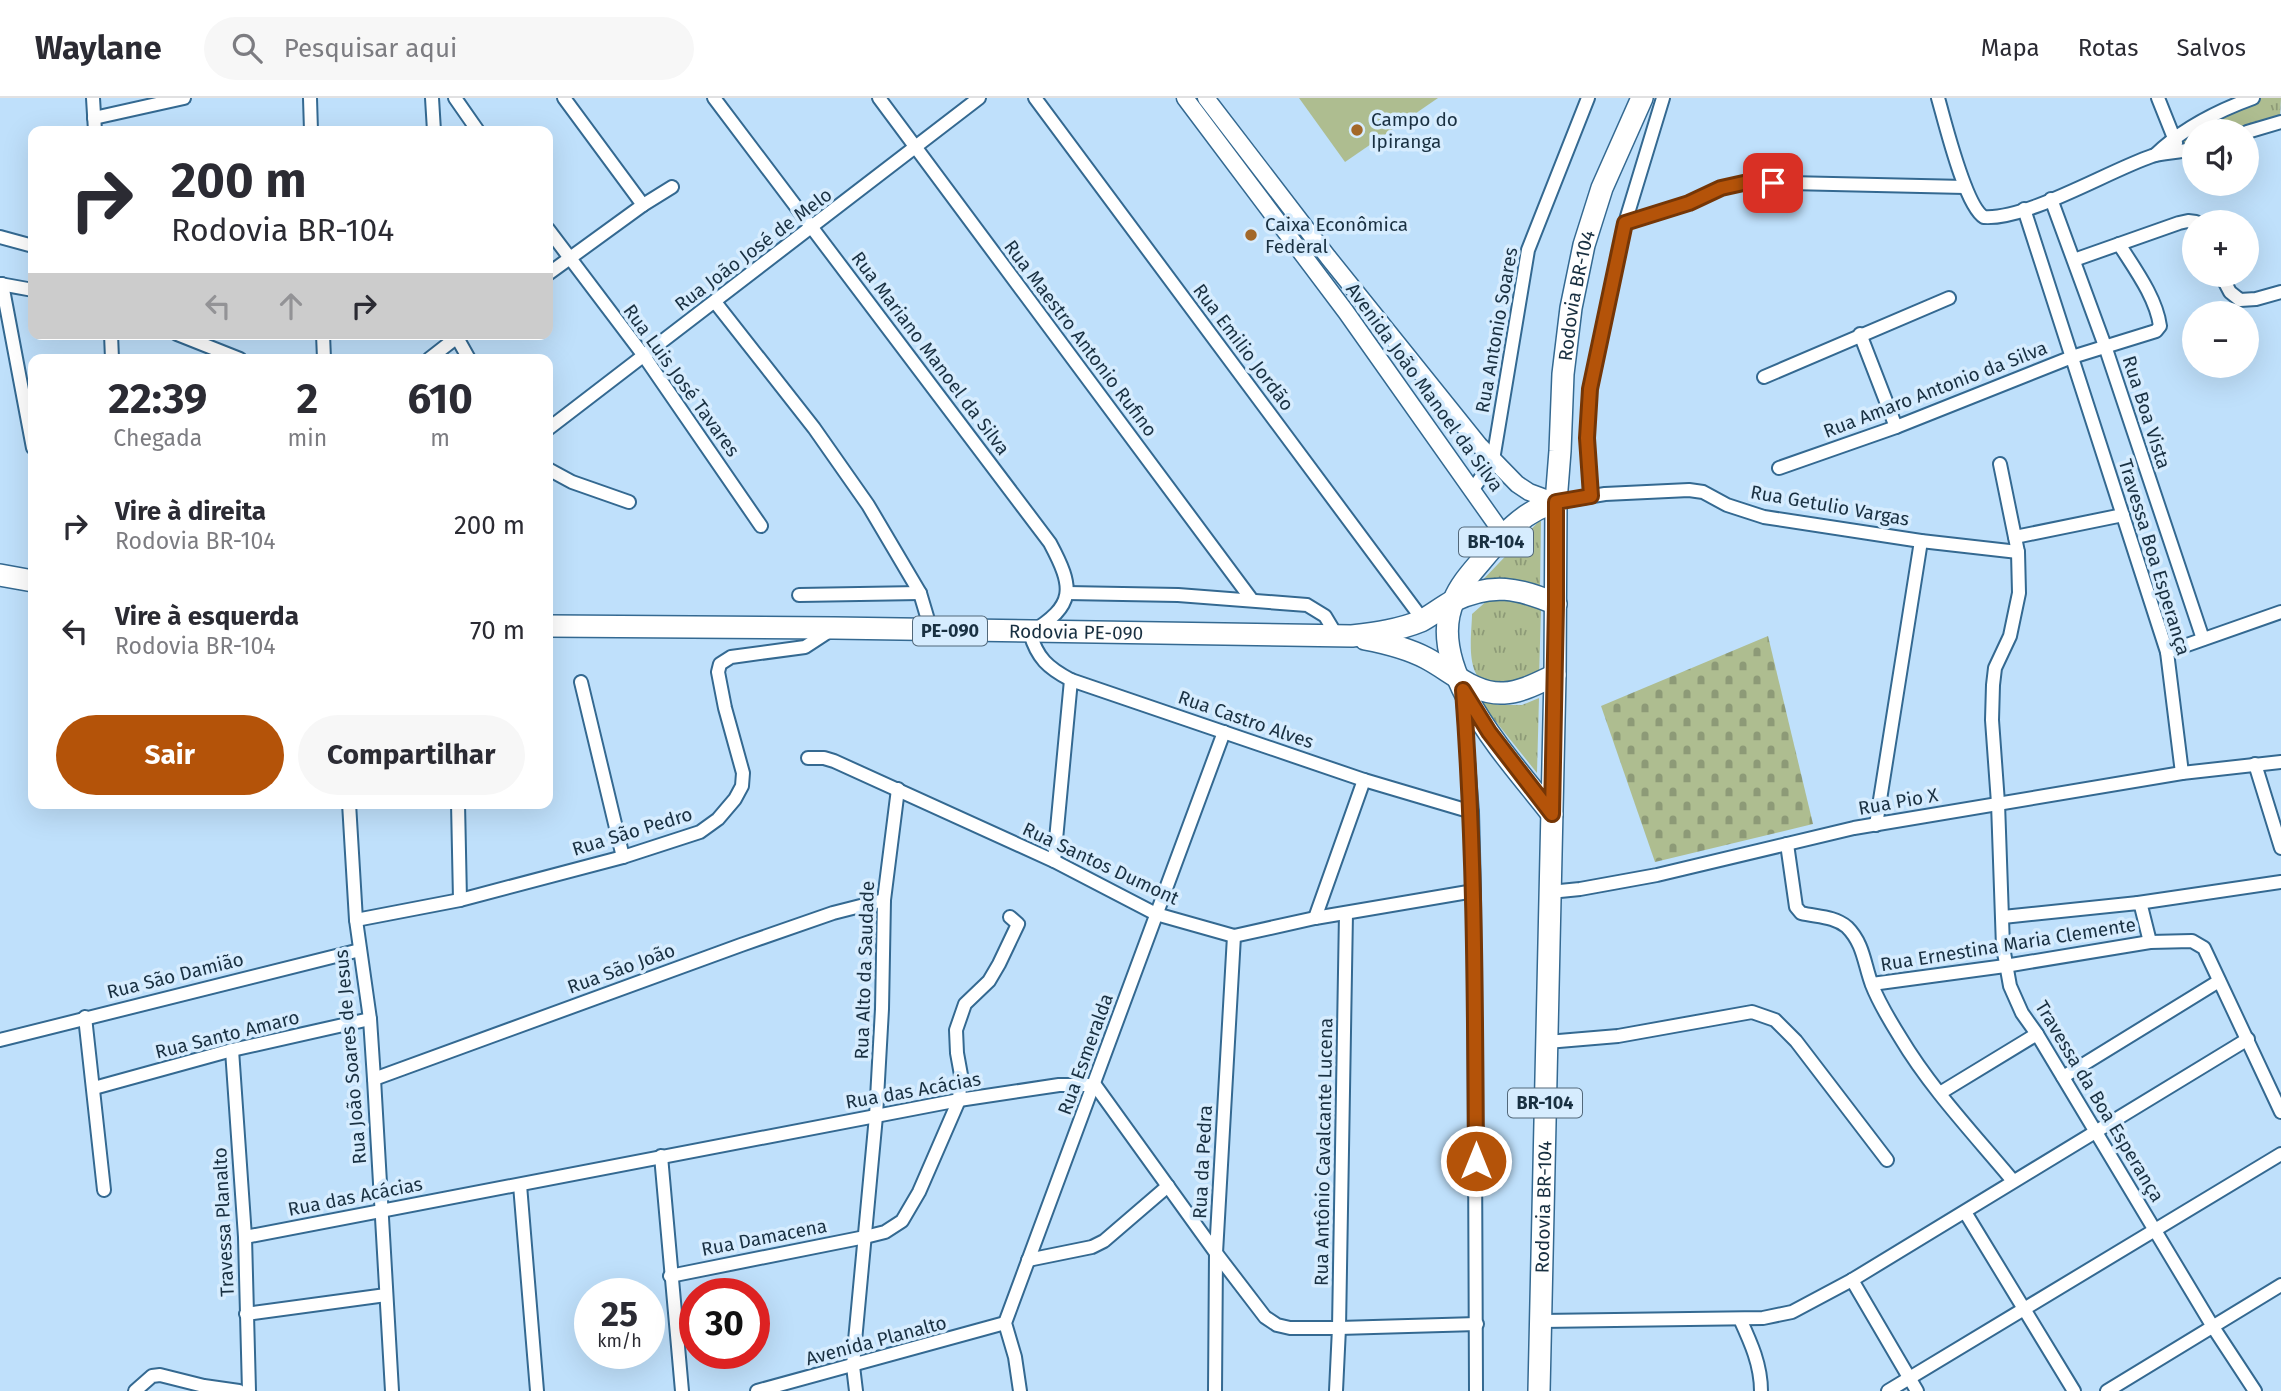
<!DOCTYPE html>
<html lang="pt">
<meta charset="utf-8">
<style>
:root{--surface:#fff;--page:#f7f7f7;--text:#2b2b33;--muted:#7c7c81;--line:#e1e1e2;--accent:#b45309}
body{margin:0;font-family:"Fira Sans",sans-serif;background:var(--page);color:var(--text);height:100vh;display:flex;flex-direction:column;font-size:26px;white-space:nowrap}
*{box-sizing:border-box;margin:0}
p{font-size:23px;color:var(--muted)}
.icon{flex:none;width:38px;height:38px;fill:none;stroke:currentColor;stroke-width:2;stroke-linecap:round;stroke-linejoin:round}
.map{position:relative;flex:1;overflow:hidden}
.sheet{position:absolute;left:28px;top:256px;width:525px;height:455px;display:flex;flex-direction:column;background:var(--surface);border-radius:14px;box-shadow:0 7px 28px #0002}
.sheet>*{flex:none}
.banner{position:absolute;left:28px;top:28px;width:525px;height:214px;border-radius:14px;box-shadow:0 7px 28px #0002;background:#fff;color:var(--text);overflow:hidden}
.tools{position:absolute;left:2182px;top:21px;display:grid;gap:14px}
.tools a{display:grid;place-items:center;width:77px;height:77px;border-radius:50%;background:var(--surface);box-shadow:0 7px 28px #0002;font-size:35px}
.speed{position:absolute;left:574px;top:1180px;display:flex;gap:14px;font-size:35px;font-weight:700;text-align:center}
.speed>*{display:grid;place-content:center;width:91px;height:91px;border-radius:50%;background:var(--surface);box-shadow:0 7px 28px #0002;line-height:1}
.speed small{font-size:18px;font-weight:400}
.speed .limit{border:10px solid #d22;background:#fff;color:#111}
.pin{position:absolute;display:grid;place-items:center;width:60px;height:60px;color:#fff;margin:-30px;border-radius:14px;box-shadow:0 4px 10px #0006}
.me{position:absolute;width:77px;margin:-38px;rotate:0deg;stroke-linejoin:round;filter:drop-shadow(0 0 5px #0008)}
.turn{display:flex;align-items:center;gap:24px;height:147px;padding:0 28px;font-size:32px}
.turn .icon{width:91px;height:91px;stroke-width:2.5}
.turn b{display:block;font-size:49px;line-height:60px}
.lanes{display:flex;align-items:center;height:66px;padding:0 28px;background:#0003;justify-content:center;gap:35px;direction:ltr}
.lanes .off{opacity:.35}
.eta{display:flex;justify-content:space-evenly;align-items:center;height:119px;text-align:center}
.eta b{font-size:42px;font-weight:700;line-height:49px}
.action{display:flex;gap:14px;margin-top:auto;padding:14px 28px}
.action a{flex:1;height:80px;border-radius:42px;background:var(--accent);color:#fff;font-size:28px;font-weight:700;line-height:80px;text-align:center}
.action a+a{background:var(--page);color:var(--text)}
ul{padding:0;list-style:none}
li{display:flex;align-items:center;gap:21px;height:105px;padding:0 28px}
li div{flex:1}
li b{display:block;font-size:26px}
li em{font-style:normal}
header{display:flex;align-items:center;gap:42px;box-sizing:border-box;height:98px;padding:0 35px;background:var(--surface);border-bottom:2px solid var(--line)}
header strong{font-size:33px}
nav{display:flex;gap:38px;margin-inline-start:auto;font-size:24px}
.search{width:490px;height:63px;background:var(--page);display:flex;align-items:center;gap:18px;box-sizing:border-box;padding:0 24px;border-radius:38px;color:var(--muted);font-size:26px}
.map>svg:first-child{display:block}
.grass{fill:url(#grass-tufts)}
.cemetery{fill:url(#cemetery-stones)}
.garden{fill:#aebd90}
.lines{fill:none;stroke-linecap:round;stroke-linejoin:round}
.minor-casing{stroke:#346991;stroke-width:16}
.tertiary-casing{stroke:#346991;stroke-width:19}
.primary-casing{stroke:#346991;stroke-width:24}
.trunk-casing{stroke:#346991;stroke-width:24}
.minor{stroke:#fff;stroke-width:12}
.tertiary{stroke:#fff;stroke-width:16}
.primary{stroke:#fff;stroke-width:21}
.trunk{stroke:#fff;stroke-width:21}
.route-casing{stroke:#753606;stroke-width:18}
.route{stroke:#b45309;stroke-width:12}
.poi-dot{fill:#a36829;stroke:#d6ecfe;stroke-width:2.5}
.labels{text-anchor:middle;stroke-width:7;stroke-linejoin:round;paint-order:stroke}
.shield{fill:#d6ecfe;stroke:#52687a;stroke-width:2}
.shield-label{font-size:18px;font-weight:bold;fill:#193041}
.poi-label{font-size:19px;fill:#193041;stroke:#d6ecfe;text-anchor:start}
.street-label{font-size:19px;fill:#193041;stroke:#d6ecfe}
</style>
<header>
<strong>Waylane</strong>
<div class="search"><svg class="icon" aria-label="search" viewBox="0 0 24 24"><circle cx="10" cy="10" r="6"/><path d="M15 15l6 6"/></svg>Pesquisar aqui</div>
<nav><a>Mapa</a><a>Rotas</a><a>Salvos</a></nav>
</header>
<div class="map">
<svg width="2281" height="1293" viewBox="0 0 2281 1293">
<defs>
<pattern id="grass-tufts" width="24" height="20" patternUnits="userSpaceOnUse" patternTransform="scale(1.75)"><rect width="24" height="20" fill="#aebd90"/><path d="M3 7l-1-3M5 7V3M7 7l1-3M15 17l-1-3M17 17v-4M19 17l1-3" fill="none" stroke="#8d9a77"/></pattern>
<pattern id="cemetery-stones" width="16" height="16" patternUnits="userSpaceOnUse" patternTransform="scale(1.75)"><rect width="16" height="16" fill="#aebd90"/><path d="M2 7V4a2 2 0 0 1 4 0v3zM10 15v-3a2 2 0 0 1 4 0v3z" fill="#8d9a77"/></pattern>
</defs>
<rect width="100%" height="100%" fill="#bfe0fb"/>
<!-- grass -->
<g class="grass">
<path d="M2261,0H2281L2280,20L2238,33H2194V46L2185,49L2181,45V40Z"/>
<path d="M1541,421L1540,490C1514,479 1501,483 1475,490Z"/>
<path d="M1506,496L1541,510L1539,580C1525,582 1509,586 1494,586C1463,586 1472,536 1472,516L1489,501Z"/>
<path d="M1473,595L1498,607H1522L1539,600L1537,675Z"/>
</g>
<!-- cemetery -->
<path class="cemetery" d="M1768,538L1813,726L1655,764L1601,608Z"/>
<!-- garden -->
<path class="garden" d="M1299,0H1438L1345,64Z"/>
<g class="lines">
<defs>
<g id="minor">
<path d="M93,0L95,33"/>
<path d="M310,0L311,33"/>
<path d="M432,0L434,33"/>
<path d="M455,0L478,33"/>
<path d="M564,0L643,107"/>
<path d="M714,0L1050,445C1074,490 1076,507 1030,535C1037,560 1048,570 1071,582L1364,682L1472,714"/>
<path d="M879,0L1252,502"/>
<path d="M1035,0L1423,522"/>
<path d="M1938,0C1945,24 1965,108 1984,119C2027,122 2108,73 2152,58C2165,54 2180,55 2194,50"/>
<path d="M2158,0L2176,45"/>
<path d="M94,20L184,0"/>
<path d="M2247,34L2281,24"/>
<path d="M2155,57C2182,31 2217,13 2253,0"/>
<path d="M2051,101L2105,248L2203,541"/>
<path d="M2024,111L2167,554L2182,675"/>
<path d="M1625,125L1689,105L1721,90L1748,84L1965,89"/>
<path d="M548,131L644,258L761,428"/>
<path d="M0,139L33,148"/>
<path d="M2074,162L2179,125L2188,123L2196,124"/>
<path d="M548,176L643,107L672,89"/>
<path d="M2221,177L2230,194L2240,202L2256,201L2281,194"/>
<path d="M0,186L33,192"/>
<path d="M2,186L33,350"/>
<path d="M715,204L814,330L868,407L920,495L931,532"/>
<path d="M111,236L112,261"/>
<path d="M177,236L240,261"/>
<path d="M323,236L324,261"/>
<path d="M455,236L469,261"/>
<path d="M1860,236L1896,329"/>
<path d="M429,261L461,236"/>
<path d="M1764,279L1949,200"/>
<path d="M548,331L979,0"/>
<path d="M2000,366L2018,454L2019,495L2010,538L1995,570L1993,587L1992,622L1998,705L2003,849L2010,888L2022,915L2037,936L2213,1229L2255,1293"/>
<path d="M1779,370L1896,329L2072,259L2156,233L2160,228C2156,199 2134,170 2119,146"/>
<path d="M548,371L572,384L629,404"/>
<path d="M1473,391L1493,362L1528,152L1588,0"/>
<path d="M1591,398L1587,340L1590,291L1625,125L1663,0"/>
<path d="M1556,404L1605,396L1689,392L1703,394L1727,407L1764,419L1921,443L2018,454"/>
<path d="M2015,439L2123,417"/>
<path d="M1067,495L1178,497L1307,507L1325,518L1337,538"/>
<path d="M799,497L920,495"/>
<path d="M2167,554L2281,514"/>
<path d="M581,584L623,759"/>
<path d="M1463,599L1472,714L1474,793L1476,1293"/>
<path d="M808,660H824L834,663L1054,763L1156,816L1234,838L1315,820L1474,793"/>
<path d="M2255,666L2281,750"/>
<path d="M349,705L356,822L370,921L374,981L392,1293"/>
<path d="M458,705L460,802"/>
<path d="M1876,727L1921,443"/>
<path d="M1787,746L1796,809L1801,815C1817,819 1834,818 1847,829C1864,846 1864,866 1872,887C1879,905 1890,923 1900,939C1931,991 1974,1036 2013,1083"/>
<path d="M1054,763L1071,582"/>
<path d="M1550,794L1580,791L1657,777L1854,730L2182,675L2281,664"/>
<path d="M2138,805L2281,784"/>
<path d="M2003,819L2138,805L2141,808L2150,844"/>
<path d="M1315,820L1364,682"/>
<path d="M356,822L460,802L623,759L700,734L718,721L735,701L742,688L743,675L725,610L718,574L720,566L731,559L805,549L831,532"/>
<path d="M1872,886L2005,868L2150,844L2192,843L2204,850L2281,1014"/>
<path d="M85,919L104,1092"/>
<path d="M0,942L360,852"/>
<path d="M1547,944L1618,938L1752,914L1775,922L1796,943L1887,1062"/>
<path d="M232,952L245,1139L249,1293"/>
<path d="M2063,979L2219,883"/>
<path d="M374,981L741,847L833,815L884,802"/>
<path d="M94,990L232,952L370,921"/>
<path d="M1940,995L2037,936"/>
<path d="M661,1058L682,1293"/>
<path d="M520,1087L537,1293"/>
<path d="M1965,1114L2074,1293"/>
<path d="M245,1139L959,1002L1059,987H1095L1216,1155L1265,1219L1277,1227L1290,1230H1339L1477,1226"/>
<path d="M1028,1162L1092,1149L1104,1143L1168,1088"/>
<path d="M670,1178L865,1139L885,1134L902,1123L919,1094L959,1002L961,977L957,955L956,932L965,906L989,883L999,866L1018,826L1010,819"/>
<path d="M1852,1182L1917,1293"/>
<path d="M246,1216L386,1197"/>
<path d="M1740,1221C1751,1245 1761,1267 1761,1293"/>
<path d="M1541,1223L1763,1220L1792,1214L1852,1182L2248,941"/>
<path d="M135,1293L152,1278L160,1277L204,1288L239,1293"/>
<path d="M757,1293L1005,1225"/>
<path d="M856,1293L853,1268L855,1243L876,1018L882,911L884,802L898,691"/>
<path d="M1020,1293L1015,1259L1005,1225L1224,634"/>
<path d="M1215,1293L1216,1155L1234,838"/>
<path d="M1336,1293L1339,1230L1346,815"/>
<path d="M1888,1293L2281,1056"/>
<path d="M2107,1293L2281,1187"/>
</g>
<g id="tertiary">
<path d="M1185,0L1346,214L1503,436"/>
<path d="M1206,0L1328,159L1479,347L1517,386L1529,394L1556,404"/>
</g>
<g id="primary">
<path d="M0,477L33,483"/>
<path id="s1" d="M548,528L834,530L1352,538C1376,535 1399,532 1421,523C1432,517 1442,509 1453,503C1492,484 1519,490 1556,506"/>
<path d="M1365,541C1386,545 1407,550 1426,560C1451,573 1475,597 1504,595C1522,594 1540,584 1555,577"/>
</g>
<g id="trunk">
<path d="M1552,716C1513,665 1422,571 1454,502C1460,487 1471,475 1482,462C1503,437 1523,413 1556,404"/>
<path id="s2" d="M1539,1293L1555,577L1556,404L1560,353L1563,276L1571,210L1584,147L1602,90L1642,0"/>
</g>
</defs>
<!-- minor casing -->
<use href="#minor" class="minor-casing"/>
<!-- tertiary casing -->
<use href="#tertiary" class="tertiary-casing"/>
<!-- primary casing -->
<use href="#primary" class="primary-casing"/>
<!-- trunk casing -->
<use href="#trunk" class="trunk-casing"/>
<!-- minor -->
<use href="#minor" class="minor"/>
<!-- tertiary -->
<use href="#tertiary" class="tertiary"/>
<!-- primary -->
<use href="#primary" class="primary"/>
<!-- trunk -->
<use href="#trunk" class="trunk"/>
</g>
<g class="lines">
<defs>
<path id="route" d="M1476,1063C1475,905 1475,750 1463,592L1489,634L1552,716L1556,506V404L1591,398L1587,340L1590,291L1625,125L1689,105L1721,90L1748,84L1773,85"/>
</defs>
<!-- route casing -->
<use href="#route" class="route-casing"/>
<!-- route -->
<use href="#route" class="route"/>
</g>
<!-- markers -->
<g class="poi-dot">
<circle cx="1357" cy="32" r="7"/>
<circle cx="1251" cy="137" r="7"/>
</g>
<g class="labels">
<!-- shield labels -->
<g class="shield">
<rect x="1459" y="429.5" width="74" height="29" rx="5"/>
<rect x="913" y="518.5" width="74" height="29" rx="5"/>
<rect x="1508" y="990.5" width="74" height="29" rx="5"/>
</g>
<g class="shield-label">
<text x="1496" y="450">BR-104</text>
<text x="950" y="539">PE-090</text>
<text x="1545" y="1011">BR-104</text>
</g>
<!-- poi labels -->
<g class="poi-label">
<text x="1371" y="28">Campo do<tspan x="1371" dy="22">Ipiranga</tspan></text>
<text x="1265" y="133">Caixa Econômica<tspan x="1265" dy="22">Federal</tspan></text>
</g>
<!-- street labels -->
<g class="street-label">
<text transform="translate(753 151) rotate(-37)" y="7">Rua João José de Melo</text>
<text dy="7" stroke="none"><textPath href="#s2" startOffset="1097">Rodovia BR-104</textPath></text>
<text transform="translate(1496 232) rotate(-80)" y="7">Rua Antonio Soares</text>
<text transform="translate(1081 240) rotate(53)" y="7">Rua Maestro Antonio Rufino</text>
<text transform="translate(1244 249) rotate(53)" y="7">Rua Emilio Jordão</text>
<text transform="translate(931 255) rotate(53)" y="7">Rua Mariano Manoel da Silva</text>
<text transform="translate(682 282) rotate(54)" y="7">Rua Luis José Tavares</text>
<text transform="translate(1425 289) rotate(54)" y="7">Avenida João Manoel da Silva</text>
<text transform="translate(1935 291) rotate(-21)" y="7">Rua Amaro Antonio da Silva</text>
<text transform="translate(2147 314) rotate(72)" y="7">Rua Boa Vista</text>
<text transform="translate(1830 407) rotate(10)" y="7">Rua Getulio Vargas</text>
<text transform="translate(2155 459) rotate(73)" y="7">Travessa Boa Esperança</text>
<text dy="7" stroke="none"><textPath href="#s1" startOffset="528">Rodovia PE-090</textPath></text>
<text transform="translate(1246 621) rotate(19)" y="7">Rua Castro Alves</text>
<text transform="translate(1898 703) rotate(-10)" y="7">Rua Pio X</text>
<text transform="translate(632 733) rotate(-17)" y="7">Rua São Pedro</text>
<text transform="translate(1101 765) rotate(25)" y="7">Rua Santos Dumont</text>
<text transform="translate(2008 846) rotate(-9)" y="7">Rua Ernestina Maria Clemente</text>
<text transform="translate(621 870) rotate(-20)" y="7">Rua São João</text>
<text transform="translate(864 872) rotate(-88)" y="7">Rua Alto da Saudade</text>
<text transform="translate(175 877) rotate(-14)" y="7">Rua São Damião</text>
<text transform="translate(227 936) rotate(-14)" y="7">Rua Santo Amaro</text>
<text transform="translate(1085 956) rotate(-70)" y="7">Rua Esmeralda</text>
<text transform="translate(350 959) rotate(-95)" y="7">Rua João Soares de Jesus</text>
<text transform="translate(913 992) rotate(-10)" y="7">Rua das Acácias</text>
<text transform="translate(2100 1003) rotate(59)" y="7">Travessa da Boa Esperança</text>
<text transform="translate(1323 1054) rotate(-89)" y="7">Rua Antônio Cavalcante Lucena</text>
<text transform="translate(1202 1064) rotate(-87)" y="7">Rua da Pedra</text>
<text transform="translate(355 1098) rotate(-11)" y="7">Rua das Acácias</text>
<text dy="7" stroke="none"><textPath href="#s2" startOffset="184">Rodovia BR-104</textPath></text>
<text transform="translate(223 1124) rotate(-93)" y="7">Travessa Planalto</text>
<text transform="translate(764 1139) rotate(-11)" y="7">Rua Damacena</text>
<text transform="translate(876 1242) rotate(-15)" y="7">Avenida Planalto</text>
</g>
</g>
</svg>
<div class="tools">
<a><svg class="icon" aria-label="sound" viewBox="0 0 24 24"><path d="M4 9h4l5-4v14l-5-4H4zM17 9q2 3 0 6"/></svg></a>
<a>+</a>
<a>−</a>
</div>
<div class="speed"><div>25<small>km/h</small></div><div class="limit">30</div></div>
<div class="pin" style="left:1773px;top:85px;background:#d93025"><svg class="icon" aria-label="arrive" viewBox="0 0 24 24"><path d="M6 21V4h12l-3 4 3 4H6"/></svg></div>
<svg class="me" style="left:1476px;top:1063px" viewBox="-20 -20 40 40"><circle r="17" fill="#b45309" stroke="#fff" stroke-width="3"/><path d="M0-11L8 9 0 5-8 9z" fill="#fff"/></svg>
<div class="banner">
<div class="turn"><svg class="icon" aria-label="right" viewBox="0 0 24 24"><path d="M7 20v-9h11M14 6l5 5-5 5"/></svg><div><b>200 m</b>Rodovia BR-104</div></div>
<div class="lanes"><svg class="icon off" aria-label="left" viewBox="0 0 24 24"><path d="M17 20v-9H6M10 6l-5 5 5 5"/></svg><svg class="icon off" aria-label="ahead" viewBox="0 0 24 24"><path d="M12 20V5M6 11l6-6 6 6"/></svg><svg class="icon" aria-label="right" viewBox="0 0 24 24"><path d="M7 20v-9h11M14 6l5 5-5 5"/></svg></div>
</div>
<section class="sheet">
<div class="eta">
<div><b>22:39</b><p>Chegada</p></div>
<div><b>2</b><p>min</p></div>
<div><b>610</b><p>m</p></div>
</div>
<ul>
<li><svg class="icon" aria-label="right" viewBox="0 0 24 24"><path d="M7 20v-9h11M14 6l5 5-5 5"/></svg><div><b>Vire à direita</b><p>Rodovia BR-104</p></div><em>200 m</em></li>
<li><svg class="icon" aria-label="left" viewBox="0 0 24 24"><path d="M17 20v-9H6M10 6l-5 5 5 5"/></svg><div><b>Vire à esquerda</b><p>Rodovia BR-104</p></div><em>70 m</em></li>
</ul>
<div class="action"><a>Sair</a><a>Compartilhar</a></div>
</section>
</div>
